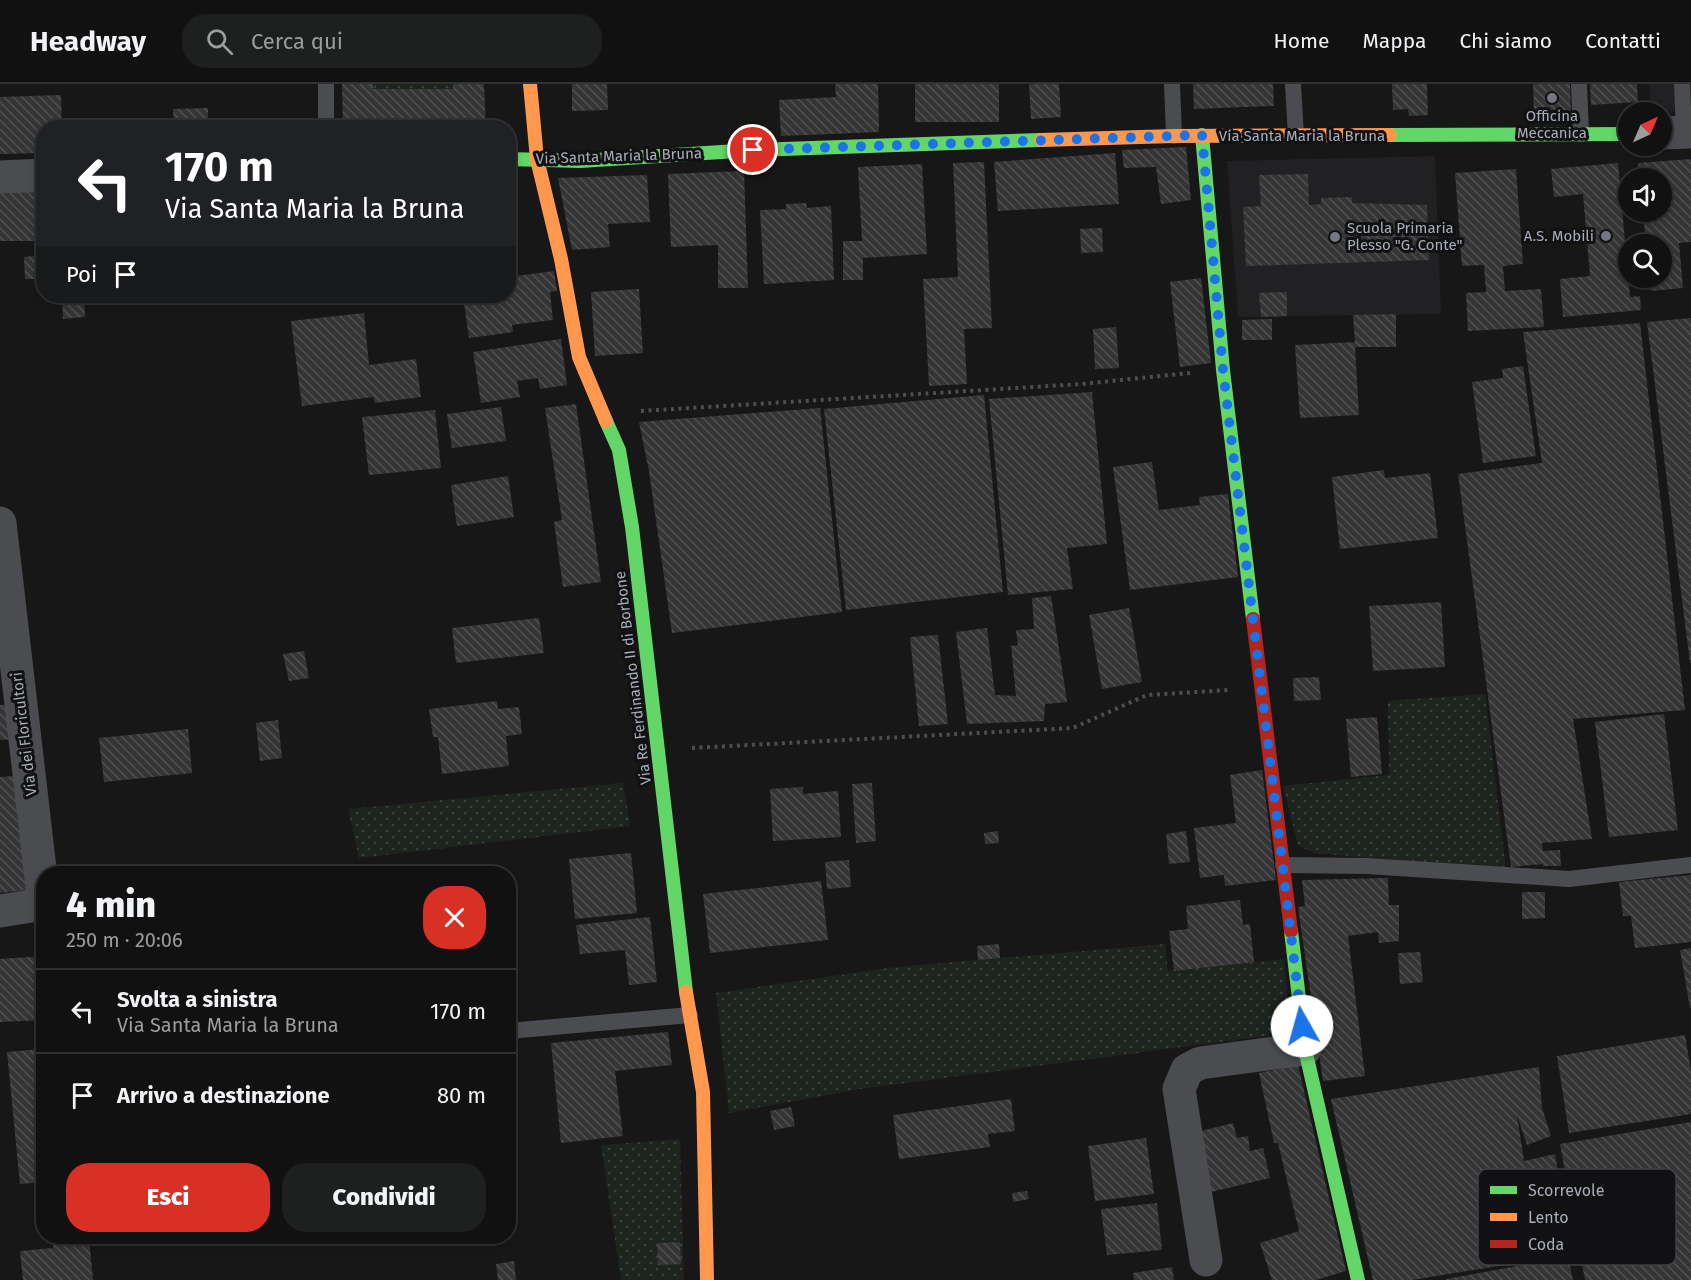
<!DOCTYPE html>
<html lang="it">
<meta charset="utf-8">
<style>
:root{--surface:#111;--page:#1e1f1f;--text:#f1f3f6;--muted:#9c9d9f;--line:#303131;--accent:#d93025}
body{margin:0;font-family:"Fira Sans",sans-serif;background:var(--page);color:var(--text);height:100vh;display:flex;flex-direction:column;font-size:22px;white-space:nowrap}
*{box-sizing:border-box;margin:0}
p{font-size:20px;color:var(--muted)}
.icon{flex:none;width:33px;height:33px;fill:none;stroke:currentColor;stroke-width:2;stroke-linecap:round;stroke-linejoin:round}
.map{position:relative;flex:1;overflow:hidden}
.drawer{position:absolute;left:36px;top:782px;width:480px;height:378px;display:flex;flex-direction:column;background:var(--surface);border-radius:24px;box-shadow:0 3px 9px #0003,0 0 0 2px var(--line)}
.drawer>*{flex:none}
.guide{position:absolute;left:36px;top:36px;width:480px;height:183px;border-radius:24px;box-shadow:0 3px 9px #0003,0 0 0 2px var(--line);background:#202124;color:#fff;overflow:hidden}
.needle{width:39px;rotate:44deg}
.tools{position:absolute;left:1618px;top:18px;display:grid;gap:12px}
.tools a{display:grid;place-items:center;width:54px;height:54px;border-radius:50%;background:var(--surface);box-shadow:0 3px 9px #0003,0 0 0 2px var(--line);font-size:30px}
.pin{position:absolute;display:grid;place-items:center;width:51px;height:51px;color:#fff;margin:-26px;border:3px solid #fff;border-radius:50%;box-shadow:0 2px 6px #0007}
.me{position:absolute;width:66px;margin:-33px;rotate:353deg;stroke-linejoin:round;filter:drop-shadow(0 0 4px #0008)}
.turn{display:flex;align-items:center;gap:21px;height:126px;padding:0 30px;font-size:27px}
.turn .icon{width:78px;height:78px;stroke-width:2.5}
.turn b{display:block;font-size:42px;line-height:51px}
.then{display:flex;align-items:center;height:57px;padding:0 30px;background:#0003;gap:12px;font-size:22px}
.round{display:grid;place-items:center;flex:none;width:63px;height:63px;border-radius:24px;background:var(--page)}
.headline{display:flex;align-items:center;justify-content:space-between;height:102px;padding:0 30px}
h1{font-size:36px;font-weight:800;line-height:45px}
.primary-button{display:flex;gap:12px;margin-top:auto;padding:12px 30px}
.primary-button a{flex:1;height:69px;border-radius:24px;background:var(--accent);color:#fff;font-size:24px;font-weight:800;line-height:69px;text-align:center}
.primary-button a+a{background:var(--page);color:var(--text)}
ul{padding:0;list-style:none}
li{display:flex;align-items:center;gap:18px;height:84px;padding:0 30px;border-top:2px solid var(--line)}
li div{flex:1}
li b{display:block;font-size:22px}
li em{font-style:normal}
header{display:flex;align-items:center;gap:36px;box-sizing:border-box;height:84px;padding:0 30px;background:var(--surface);border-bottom:2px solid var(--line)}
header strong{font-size:28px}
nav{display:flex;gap:33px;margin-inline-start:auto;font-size:21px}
.search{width:420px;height:54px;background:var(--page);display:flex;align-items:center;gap:15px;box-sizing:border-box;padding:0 21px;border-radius:24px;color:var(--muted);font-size:22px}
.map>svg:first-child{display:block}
.built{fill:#212123}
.grass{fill:url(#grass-dots)}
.building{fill:url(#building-back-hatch)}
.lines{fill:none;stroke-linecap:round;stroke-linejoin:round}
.path{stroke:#4d4e52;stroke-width:4;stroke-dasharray:3 4.5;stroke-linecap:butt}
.lane{stroke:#4b4c50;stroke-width:16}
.street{stroke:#4b4c50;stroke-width:33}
.fast{stroke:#63d668;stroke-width:14}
.slow{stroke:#ff974d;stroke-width:14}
.jam{stroke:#b3261e;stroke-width:14}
.route{stroke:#1a73e8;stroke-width:10;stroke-dasharray:0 18}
.poi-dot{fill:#757880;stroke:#111113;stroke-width:2}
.labels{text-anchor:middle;stroke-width:6;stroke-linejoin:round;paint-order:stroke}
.poi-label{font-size:15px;fill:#a8adb8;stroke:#111113}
.street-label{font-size:15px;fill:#a8adb8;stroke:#111113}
.key{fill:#111113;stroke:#3e4045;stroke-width:1.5}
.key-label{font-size:16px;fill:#a8adb8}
</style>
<header>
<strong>Headway</strong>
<div class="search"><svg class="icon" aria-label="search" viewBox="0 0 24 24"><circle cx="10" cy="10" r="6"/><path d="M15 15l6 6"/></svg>Cerca qui</div>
<nav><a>Home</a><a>Mappa</a><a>Chi siamo</a><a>Contatti</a></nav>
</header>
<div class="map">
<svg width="1691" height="1196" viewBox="0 0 1691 1196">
<defs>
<pattern id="grass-dots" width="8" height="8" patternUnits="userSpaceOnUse" patternTransform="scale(1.5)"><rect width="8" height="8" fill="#1d241e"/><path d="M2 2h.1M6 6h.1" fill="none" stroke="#3b413d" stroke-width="1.8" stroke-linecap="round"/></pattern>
<pattern id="building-back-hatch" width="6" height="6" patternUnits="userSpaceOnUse" patternTransform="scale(1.5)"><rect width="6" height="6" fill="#353536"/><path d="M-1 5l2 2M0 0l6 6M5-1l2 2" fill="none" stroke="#4f5051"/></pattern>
</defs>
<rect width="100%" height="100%" fill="#171717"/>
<!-- built -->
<g class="built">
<path d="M1649,0H1691V27L1651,28Z"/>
<path d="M1435,72L1441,230L1238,233L1227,77Z"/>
</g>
<!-- grass -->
<g class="grass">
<rect x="373" y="0" width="80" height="5"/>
<path d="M1485,610L1506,785L1313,769L1298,761L1283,702L1389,691L1388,617Z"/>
<path d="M623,699L630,742L359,774L348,725Z"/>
<path d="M1165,860L1168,887L1284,875L1290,949L860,1005L729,1029L716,909L895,883Z"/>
<path d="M680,1055L684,1196H621L601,1061Z"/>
</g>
<!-- building -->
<g class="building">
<path d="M342,0H373V5H453V0H484L486,44H343Z"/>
<path d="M572,0H607L608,26L572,27Z"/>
<path d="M835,0H878L879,48L781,52L779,16L836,13Z"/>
<rect x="915" y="0" width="84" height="38"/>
<path d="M1029,0H1059L1061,33L1031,35Z"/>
<path d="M1193,0H1273L1274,22L1194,25Z"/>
<path d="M1392,0H1427L1428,31L1409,32L1408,25L1393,26Z"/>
<path d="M1533,0H1570L1571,28L1534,29Z"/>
<path d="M1590,0H1637L1638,18L1591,21Z"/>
<path d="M61,11L62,44H44V69L0,70V13Z"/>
<path d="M208,24V39L305,37V44H174L173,25Z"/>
<path d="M1186,63L1191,116L1161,120L1156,83L1124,84L1122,66Z"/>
<path d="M1115,69L1119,120L998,127L994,78Z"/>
<path d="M1691,75V158L1679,159L1683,204L1651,207L1650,194H1662V160H1646L1643,128H1662V94H1640L1638,79Z"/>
<path d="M984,78L992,244L964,245L967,300L929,302L923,195L958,193L953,79Z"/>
<path d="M1618,79L1630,213L1640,212L1641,226L1563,233L1560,195L1590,192L1583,110L1554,113L1551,85Z"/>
<path d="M922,80L927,170L863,174V196H843V157H862L858,83Z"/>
<path d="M1516,85L1523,180L1503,182L1505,207L1541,205L1544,243L1468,247L1466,209L1486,208L1484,181L1462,182L1455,89Z"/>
<path d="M744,87L748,204H718V161L671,163L668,90Z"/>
<path d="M1308,90L1309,121L1321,120V114L1352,113V119L1427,121L1429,176L1246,182L1243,123L1261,122L1259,91Z"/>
<path d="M647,91L650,138L608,140L610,163L572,166L558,94Z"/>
<path d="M44,106V195H25L24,173L34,172V157H0V107Z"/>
<path d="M806,119L807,124L831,122L834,196L764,200L760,126L786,125V120Z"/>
<path d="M1102,144L1103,168L1081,169L1080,145Z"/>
<path d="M554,187L557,207L550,208L553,236L512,241L513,248L469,254L463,212H508V193Z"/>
<path d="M1201,194L1211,279L1180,283L1170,198Z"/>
<path d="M639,205L643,269L595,272L591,208Z"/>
<path d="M1287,208V232L1261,233L1259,209Z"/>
<path d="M62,212H84L85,233L63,235Z"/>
<path d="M364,229L369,281L416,275L421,313L375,319L373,313L302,322L291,237Z"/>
<path d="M1396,230V263H1355L1359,331L1300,334L1295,261L1355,258L1353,231Z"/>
<path d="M1691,234V579H1690L1647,238Z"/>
<path d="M1272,235V256H1242V236Z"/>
<path d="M1640,239L1685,626L1573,635L1592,755L1542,759L1543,767L1560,766L1561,782H1543V780L1511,783L1458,390L1542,379L1523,248Z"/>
<path d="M1116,243L1119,284L1095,285L1093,245Z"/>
<path d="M561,255L567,301L540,305L538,294L517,297L520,313L481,319L473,268Z"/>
<path d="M1523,282L1536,372L1483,379L1472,298L1503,294L1502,285Z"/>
<path d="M1092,308L1107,460L1067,464L1073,505L1008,511L989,315Z"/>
<path d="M984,311L1003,508L846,526L824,325Z"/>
<path d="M576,320L601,498L563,503L554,438L562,436L545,324Z"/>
<path d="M501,323L506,357L452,364L447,330Z"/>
<path d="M820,324L842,528L672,549L649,387L639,338Z"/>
<path d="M435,326L441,384L369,391L362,333Z"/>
<path d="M1152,378L1159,426L1200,421L1199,413L1228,410L1238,493L1130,506L1113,383Z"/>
<path d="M1384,386L1385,394L1430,389L1438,454L1340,465L1332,393Z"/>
<path d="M508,392L514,433L457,442L451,401Z"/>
<path d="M1051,512L1067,618L1045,620L1044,637L967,640L956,548L987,544L995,611L1016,612L1011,562L1018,561L1016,546L1034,545L1032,514Z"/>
<path d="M1441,518L1445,583L1373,587L1369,522Z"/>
<path d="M1129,524L1142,598L1102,605L1089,531Z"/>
<path d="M539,534L544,569L456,579L452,544Z"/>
<path d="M938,551L948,640L919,642L910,553Z"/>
<path d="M304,567L309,594L289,597L283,570Z"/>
<path d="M1319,593L1321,616L1294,617L1293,594Z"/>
<path d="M497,617L498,625L519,623L522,650L506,652L509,682L442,690L438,653H433L429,625Z"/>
<path d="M11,620L14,655L0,656V621Z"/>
<path d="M1664,630L1678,746L1609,753L1595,638Z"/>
<path d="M1377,633L1382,690L1351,693L1346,635Z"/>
<path d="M278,636L282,674L260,677L256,639Z"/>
<path d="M188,645L192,689L104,698L99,654Z"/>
<path d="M1262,686L1276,796L1225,802L1224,791L1200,794L1194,744L1236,739L1230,691Z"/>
<path d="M14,692L19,747H23L28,806L0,809V693Z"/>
<path d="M872,699L876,757L856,759L852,700Z"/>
<path d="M803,703V710L838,707L841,753L773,757L770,705Z"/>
<path d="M998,747L999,759L985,760L984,749Z"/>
<path d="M1186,747L1190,778L1169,780L1166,750Z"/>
<path d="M631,769L637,829L575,835L569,775Z"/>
<path d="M849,776L851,803L827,805L825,778Z"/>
<path d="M1691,791V858L1635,864L1631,832H1623L1619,798Z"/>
<path d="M1388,794L1389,821H1399V857L1379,859L1378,848L1348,852L1365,992L1323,997L1298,823L1305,822L1302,796Z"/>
<path d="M821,797L828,856L710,869L703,810Z"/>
<path d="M1522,808H1545V834L1522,835Z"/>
<path d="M1240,816L1243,841L1250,840L1254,878L1174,887L1169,847L1188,845L1186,822Z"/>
<path d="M650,833L657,898L629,901L625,866L580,870L576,841Z"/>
<path d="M999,860L1000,874L978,876L977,862Z"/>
<path d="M1691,864V924H1690L1680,866Z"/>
<path d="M1420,868L1423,898L1400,900L1398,869Z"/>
<path d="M44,872V936L0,938V875Z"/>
<path d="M668,948L672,981L615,987L623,1052L561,1059L551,959Z"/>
<path d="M1685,951L1691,987V1030L1569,1049L1557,972Z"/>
<path d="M41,965L44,996V1098L20,1100L7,968Z"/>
<path d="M1298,981L1346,1187L1316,1196H1272L1260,1159L1299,1147L1278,1059H1274L1259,989Z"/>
<path d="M1539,983L1542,1024L1551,1052L1527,1061L1517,1031L1524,1077L1555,1070L1572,1170L1412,1196H1373L1331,1015Z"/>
<path d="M1011,1015L1015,1047L988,1050L990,1063L899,1075L893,1031Z"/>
<path d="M791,1023L795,1042L774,1046L770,1027Z"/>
<path d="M1691,1038V1196H1585L1560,1060Z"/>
<path d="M1233,1039L1237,1054L1248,1052L1250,1067L1263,1064L1270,1094L1211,1108L1201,1047Z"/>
<path d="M1146,1054L1154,1110L1095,1117L1088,1062Z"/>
<path d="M1027,1107L1029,1115L1013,1118L1012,1109Z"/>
<path d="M1157,1119L1162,1166L1107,1171L1101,1125Z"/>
<path d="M89,1154L93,1196H23L20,1167L53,1164V1157Z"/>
<path d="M680,1158L681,1180L658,1181L657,1159Z"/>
<path d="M1568,1173L1573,1196H1446V1195Z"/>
<path d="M514,1177L516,1196H498L496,1180Z"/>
<path d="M1172,1183L1174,1196H1134L1133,1189Z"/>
</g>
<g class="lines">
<!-- path -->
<g class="path">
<path d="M641,327L1082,300L1190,289"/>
<path d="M692,664L1073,644L1147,611L1229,606"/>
</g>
<!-- lane -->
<g class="lane">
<path d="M1172,0L1174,52"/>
<path d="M1293,0L1296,52"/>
<path d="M1579,0L1581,50"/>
<path d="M1682,0L1684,48"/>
<path d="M326,44V0"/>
<path d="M1283,781L1367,782L1569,795L1691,781"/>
<path d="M508,947L690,931"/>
</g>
<!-- street -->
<g class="street">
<path d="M1662,49L1691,48"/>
<path d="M0,93L44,91"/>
<path d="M0,439L43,811L38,821L0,827"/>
<path d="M1206,1176L1179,1005L1187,986L1200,979L1305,965"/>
</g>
<!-- fast -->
<g class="fast">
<path d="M1202,51L1223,286L1253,535"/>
<path d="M1390,51L1629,50"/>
<path d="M508,75L580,77L753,66L1041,56"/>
<path d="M606,337L619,366L632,443L686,908"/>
<path d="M1291,847L1305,965L1358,1196"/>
</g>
<!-- slow -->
<g class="slow">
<path d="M530,0L537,75L561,175L579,273L606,337"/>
<path d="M1041,56L1174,52L1390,51"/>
<path d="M686,908L703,1008L707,1196"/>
</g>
<!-- jam -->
<path class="jam" d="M1253,535L1291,847"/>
</g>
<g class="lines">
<!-- route -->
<path class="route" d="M753,66L1202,51L1223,286L1302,942"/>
</g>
<!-- markers -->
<g class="poi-dot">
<circle cx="1552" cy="14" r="6"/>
<circle cx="1606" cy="152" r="6"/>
<circle cx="1335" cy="153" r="6"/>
</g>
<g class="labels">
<!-- poi labels -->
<g class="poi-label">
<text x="1552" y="37">Officina<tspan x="1552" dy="17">Meccanica</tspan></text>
<text x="1347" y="149" text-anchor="start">Scuola Primaria<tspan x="1347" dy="17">Plesso "G. Conte"</tspan></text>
<text x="1594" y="157" text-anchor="end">A.S. Mobili</text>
</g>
<!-- street labels -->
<g class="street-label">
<text x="1302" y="57">Via Santa Maria la Bruna</text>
<text transform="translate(619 72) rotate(-2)" y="5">Via Santa Maria la Bruna</text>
<text transform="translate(633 594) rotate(-97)" y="5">Via Re Ferdinando II di Borbone</text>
<text transform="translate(24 650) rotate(-97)" y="5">Via dei Floricultori</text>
</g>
</g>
<!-- legend -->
<rect x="1478" y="1085" width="198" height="96" rx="9" class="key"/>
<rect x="1490" y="1102" width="27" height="8" fill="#63d668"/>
<rect x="1490" y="1129" width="27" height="8" fill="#ff974d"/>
<rect x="1490" y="1156" width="27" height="8" fill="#b3261e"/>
<g class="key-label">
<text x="1528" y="1112">Scorrevole</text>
<text x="1528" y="1139">Lento</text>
<text x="1528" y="1166">Coda</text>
</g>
</svg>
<div class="tools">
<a><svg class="needle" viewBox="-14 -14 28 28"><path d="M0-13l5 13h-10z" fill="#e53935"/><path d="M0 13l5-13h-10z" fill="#9c9d9f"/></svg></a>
<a><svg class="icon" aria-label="sound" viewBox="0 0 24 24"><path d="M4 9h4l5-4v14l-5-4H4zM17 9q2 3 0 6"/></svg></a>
<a><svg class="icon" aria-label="search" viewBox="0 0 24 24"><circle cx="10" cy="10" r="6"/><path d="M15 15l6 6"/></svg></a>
</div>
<div class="pin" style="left:753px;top:66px;background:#d93025"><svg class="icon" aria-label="arrive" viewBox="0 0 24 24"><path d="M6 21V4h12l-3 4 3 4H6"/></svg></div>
<svg class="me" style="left:1302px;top:942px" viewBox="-20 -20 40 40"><circle r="19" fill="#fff"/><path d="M0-13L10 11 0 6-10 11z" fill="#1a73e8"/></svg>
<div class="guide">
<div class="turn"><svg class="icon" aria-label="left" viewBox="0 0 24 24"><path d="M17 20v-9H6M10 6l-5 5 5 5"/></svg><div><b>170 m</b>Via Santa Maria la Bruna</div></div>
<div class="then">Poi<svg class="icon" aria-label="arrive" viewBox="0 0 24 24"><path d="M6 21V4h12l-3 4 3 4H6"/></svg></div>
</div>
<section class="drawer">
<div class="headline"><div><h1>4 min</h1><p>250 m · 20:06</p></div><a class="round" style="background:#d93025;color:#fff"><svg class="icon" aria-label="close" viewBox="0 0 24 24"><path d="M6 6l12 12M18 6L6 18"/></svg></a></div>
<ul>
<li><svg class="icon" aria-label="left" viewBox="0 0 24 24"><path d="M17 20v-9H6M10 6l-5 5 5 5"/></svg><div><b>Svolta a sinistra</b><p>Via Santa Maria la Bruna</p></div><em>170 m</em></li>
<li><svg class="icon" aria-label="arrive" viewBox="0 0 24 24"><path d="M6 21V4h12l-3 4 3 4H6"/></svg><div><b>Arrivo a destinazione</b></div><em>80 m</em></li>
</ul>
<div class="primary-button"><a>Esci</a><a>Condividi</a></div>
</section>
</div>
